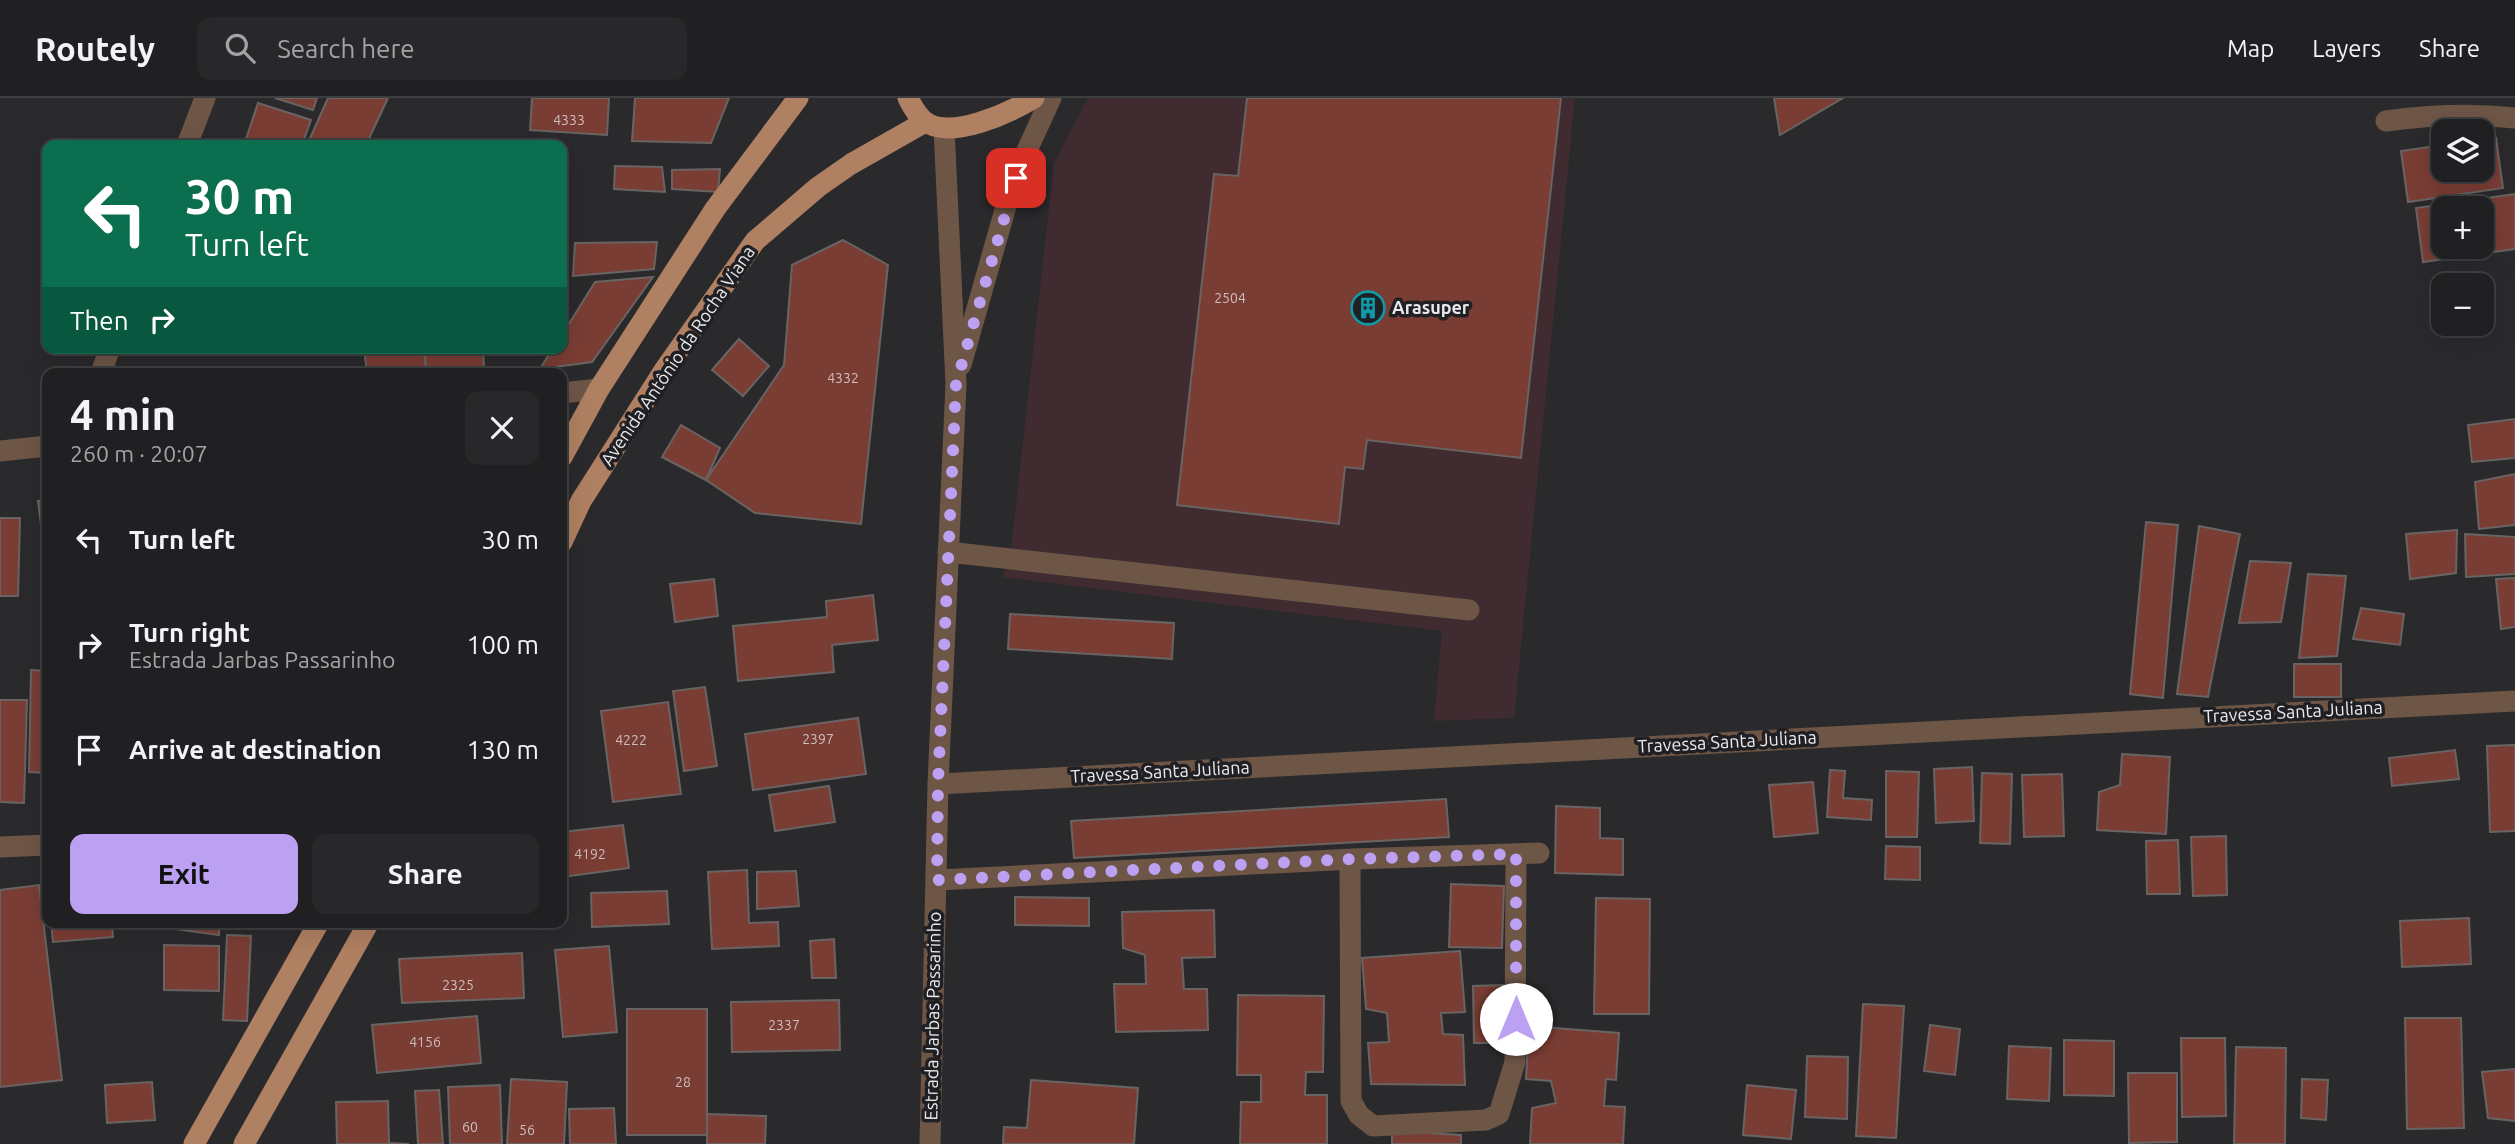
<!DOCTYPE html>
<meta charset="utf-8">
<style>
:root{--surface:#202022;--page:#28282a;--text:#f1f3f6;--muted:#a2a3a5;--line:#3d3e40;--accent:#bca0f2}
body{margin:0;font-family:Ubuntu,sans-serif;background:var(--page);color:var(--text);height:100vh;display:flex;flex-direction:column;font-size:26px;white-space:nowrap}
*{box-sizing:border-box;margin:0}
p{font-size:23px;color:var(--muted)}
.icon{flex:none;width:38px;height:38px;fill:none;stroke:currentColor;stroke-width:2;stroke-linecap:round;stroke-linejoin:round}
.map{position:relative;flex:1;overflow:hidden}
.details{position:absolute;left:42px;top:270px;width:525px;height:560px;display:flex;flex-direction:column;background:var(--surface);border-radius:14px;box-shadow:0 7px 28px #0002,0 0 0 2px var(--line)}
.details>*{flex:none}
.guide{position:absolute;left:42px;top:42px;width:525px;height:214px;border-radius:14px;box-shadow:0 7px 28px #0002,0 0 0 2px var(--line);background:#0b6e4f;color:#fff;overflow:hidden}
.controls{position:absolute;left:2431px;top:21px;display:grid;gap:14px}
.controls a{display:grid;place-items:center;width:63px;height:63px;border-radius:14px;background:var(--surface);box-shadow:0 7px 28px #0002,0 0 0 2px var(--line);font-size:35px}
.pin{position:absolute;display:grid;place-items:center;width:60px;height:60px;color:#fff;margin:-30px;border-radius:14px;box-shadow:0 4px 10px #0006}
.me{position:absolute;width:77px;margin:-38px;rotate:0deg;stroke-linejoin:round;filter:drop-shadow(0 0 5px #0008)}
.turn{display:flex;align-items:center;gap:24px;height:147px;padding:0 28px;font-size:32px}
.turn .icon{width:91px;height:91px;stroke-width:2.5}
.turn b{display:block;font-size:49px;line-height:60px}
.then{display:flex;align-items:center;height:66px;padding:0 28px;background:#0003;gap:14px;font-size:26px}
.round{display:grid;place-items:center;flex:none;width:74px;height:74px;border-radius:14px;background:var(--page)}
.summary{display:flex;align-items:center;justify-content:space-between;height:119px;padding:0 28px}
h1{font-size:42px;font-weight:700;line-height:52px}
.button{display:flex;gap:14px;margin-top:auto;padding:14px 28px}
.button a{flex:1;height:80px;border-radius:14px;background:var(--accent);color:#111;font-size:28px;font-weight:700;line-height:80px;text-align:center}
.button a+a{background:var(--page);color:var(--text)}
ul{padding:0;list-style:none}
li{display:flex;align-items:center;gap:21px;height:105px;padding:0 28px}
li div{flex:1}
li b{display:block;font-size:26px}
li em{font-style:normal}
header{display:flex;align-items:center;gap:42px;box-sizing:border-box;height:98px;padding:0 35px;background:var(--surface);border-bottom:2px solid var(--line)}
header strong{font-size:33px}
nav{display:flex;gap:38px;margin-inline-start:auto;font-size:24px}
.search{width:490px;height:63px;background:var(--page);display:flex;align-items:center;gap:18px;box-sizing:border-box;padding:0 24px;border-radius:14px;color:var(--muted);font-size:26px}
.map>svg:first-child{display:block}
.commercial{fill:#3f2b30}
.building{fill:#7a3d34;stroke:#696463;stroke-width:2;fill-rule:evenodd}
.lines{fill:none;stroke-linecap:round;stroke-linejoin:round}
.minor{stroke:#6e5647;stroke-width:21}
.major{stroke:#b08062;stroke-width:21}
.route{stroke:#bca0f2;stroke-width:12;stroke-dasharray:0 21.6}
.labels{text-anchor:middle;stroke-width:7;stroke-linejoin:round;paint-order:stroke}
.number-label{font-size:14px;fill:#cdbebe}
.poi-label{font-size:18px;font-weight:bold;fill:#e9e9ec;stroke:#202024;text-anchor:start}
.street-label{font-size:18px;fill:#e9e9ec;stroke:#202024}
</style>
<header>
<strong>Routely</strong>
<div class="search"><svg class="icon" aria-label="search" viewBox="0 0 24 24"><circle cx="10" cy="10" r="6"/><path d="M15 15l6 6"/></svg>Search here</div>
<nav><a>Map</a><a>Layers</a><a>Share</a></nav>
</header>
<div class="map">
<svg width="2515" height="1046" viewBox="0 0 2515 1046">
<rect width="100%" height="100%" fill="#2a2a2d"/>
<!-- commercial -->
<path class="commercial" d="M1088,0H1575L1514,620L1434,623L1442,533L1002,479L1010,461L1054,65Z"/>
<!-- building -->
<g class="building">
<path d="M275,0H317L313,12Z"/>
<path d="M328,0H388L366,47H307Z"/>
<path d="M532,0H609L607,37L530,32Z"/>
<path d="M635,0H729L711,45L632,43Z"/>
<path d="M1247,0H1561L1521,360L1367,342L1363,371L1345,369L1339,426L1177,407L1214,76L1238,78Z"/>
<path d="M1774,0H1843L1780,37Z"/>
<path d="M258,5L311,22L302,47H254L245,44Z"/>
<path d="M2496,40L2503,90L2408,104L2401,53L2443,47V72H2482V42Z"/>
<path d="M423,42L474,44L473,47H421Z"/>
<path d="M615,68L662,69L665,94L614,91Z"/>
<path d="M720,71L718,94L672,91V72Z"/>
<path d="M2515,96V151L2423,164L2416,110ZM2443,110H2482V149H2443Z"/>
<path d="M843,142L888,167L861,426L755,415L706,382L784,267L792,167Z"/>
<path d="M657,144L654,171L573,178L575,145Z"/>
<path d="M653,179L592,264L540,271L553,250H562V237L595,184Z"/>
<path d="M739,241L769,268L743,298L712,272Z"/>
<path d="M364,250H424L426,272L367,275Z"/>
<path d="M425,250H483L484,269L426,272Z"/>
<path d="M2515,321V360L2472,364L2468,327Z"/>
<path d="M681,327L720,350L706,382L662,359Z"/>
<path d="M2515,376V427L2479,431L2475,384Z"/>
<path d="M47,402V473L38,403Z"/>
<path d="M0,420H20L18,498H0Z"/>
<path d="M2146,424L2178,427L2163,600L2130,596Z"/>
<path d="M2199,428L2240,436L2208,599L2177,596Z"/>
<path d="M2457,432L2456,475L2410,481L2406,436Z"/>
<path d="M2465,436L2515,439V476L2466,479Z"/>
<path d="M2250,463L2291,465L2281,524L2239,525Z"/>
<path d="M2308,476L2346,478L2337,558L2299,560Z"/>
<path d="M2515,480V529L2501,531L2496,481Z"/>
<path d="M714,481L718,518L675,524L670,486Z"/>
<path d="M873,497L878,542L832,547L834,574L738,583L733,528L827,519L826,503Z"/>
<path d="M2361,510L2404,516L2400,547L2353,541Z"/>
<path d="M1010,516L1174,525L1172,561L1008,551Z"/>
<rect x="2294" y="566" width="47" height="33"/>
<path d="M31,572L47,573V675L29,674Z"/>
<path d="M705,589L717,668L684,673L673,593Z"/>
<path d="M0,602H27L24,705L0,704Z"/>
<path d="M668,604L681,696L613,704L601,613Z"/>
<path d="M858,620L866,676L753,692L745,636Z"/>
<path d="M2515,647V733L2490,734L2487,648Z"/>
<path d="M2455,652L2459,681L2392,688L2389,660Z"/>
<path d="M2122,656L2170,659L2166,736L2097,732L2099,694L2120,687Z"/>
<path d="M1972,669L1974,723L1936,725L1934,671Z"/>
<path d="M1830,672L1845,673L1843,700L1872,702L1871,722L1827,719Z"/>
<path d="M1886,673L1919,674L1917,739H1886Z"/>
<path d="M1982,675L2012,676L2010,746L1980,745Z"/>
<path d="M2062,676L2064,738L2024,739L2022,677Z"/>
<path d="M1813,684L1818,735L1774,739L1769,687Z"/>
<path d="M829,688L835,724L775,733L769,697Z"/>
<path d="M1446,701L1449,739L1074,760L1071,723Z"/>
<path d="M1556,708L1600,710V740L1623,741V777L1555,775Z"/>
<path d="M623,727L629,770L562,779V734Z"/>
<path d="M2226,738L2227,797L2193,798L2191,739Z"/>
<path d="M2178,742L2180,796H2147L2146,743Z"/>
<path d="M1886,748L1920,749V782L1885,781Z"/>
<path d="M747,772L749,825L778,824L779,848L712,851L708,774Z"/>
<path d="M796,773L799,808L757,811V774Z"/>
<path d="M1451,786L1504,788L1502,850L1449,849Z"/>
<path d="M39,787L62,982L0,989V792Z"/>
<path d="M667,793L669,826L592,829L591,795Z"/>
<path d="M1015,799L1089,800V828L1015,827Z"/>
<path d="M1596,800L1650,801L1649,916H1594Z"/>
<path d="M1214,812L1215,859L1182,860L1184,891H1207L1208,932L1116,934L1114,886H1146L1145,857L1123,850L1122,814Z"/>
<path d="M2469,820L2471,866L2402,869L2400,823Z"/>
<path d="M51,824H112L113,839L53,844Z"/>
<path d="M146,824H220L219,837L146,827Z"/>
<path d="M227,837L251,838L247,923L223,922Z"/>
<path d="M834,841L836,880H812L810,843Z"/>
<path d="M164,847L219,848V893L164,892Z"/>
<path d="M609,848L617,934L563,939L555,852Z"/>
<path d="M1460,853L1465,914L1441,915L1443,936L1463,937L1465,987L1371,986L1368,945L1389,944L1387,915L1366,911L1362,860Z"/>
<path d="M522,855L524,900L402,905L399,861Z"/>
<path d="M1504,887L1505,945H1474L1473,888Z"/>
<path d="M1238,897L1324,898L1323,974H1306L1305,997H1327V1046H1240L1241,1004H1261V977H1237Z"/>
<path d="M839,902L840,952L732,954L731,904Z"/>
<path d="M1863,906L1904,908L1896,1040L1856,1038Z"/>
<rect x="627" y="911" width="80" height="126"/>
<path d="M477,918L481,965L377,975L372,927Z"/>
<path d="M2405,920H2461L2464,1030L2407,1031Z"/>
<path d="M1930,927L1960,931L1955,977L1924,973Z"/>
<path d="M1529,928L1619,935L1616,982L1606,981L1604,1008L1625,1009L1623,1046H1530L1532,1010L1556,1005L1551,983L1526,981Z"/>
<path d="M2181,940H2225L2226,1018L2182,1019Z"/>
<path d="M2064,942L2114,943V998L2064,997Z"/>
<path d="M2009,948L2051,950L2049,1003L2007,1001Z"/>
<path d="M2236,949L2286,950L2285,1046H2234Z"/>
<path d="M1807,958L1848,959L1847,1021L1805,1019Z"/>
<path d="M2515,971V1023L2488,1020L2482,974Z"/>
<path d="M2128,975H2177V1044L2129,1045Z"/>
<path d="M511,981L567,984L564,1046H507Z"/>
<path d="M2302,981L2328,982L2326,1022L2301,1020Z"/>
<path d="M1031,982L1138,990L1134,1046H1003L1004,1029L1027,1030Z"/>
<path d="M152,984L155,1022L107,1025L105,987Z"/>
<path d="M500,987L502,1046H450L448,989Z"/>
<path d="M1747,987L1796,992L1791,1041L1743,1037Z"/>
<path d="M439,992L443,1046H418L415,993Z"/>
<path d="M388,1003L389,1045L409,1046H337L336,1004Z"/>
<path d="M614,1010L616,1046H570L569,1011Z"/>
<path d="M707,1016L766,1018L765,1046H707Z"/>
<path d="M1392,1033L1461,1037V1046H1392Z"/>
</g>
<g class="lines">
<!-- minor -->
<g class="minor">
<path d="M2386,23C2428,17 2472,15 2515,20"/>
<path d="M187,47L205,0"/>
<path d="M961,267L1008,101L1024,59L1051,0"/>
<path d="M101,275L110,250"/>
<path d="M562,295L599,291"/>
<path d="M0,353L47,348"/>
<path d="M948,454L1469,512"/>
<path d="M938,686L2515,603"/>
<path d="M0,749L47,747"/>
<path d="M1350,762L1351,1003L1359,1017L1373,1028L1486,1022L1499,1016L1515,964L1516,756"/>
<path d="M937,782L1353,761L1539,755"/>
<path d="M930,1046L938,686L956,286L944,30"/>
</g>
<!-- major -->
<g class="major">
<path d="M908,0C912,8 917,17 924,23C950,43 1009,15 1034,0"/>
<path d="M562,359L599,291L715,111L798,0"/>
<path d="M562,444L581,403L665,271L755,143L818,89L851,66L925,24"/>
<path d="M194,1046L319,824"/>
<path d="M244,1046L369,824"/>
</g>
</g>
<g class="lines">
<!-- route -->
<path class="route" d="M1016,80L956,286L938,686L937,782L1353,761L1516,756V921"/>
</g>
<!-- icons -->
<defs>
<symbol id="building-ring" viewBox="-11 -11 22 22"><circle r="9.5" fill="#202024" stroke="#0f9aa8" stroke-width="1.5"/><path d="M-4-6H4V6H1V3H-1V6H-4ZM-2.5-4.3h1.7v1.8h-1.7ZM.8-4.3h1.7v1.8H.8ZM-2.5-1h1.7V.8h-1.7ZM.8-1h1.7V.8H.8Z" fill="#0f9aa8"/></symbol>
</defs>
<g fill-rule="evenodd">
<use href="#building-ring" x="1349" y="191" width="38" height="38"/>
</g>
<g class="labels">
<!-- number labels -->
<g class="number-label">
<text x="569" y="27">4333</text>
<text x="1230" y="205">2504</text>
<text x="843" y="285">4332</text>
<text x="818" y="646">2397</text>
<text x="631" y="647">4222</text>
<text x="590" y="761">4192</text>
<text x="458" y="892">2325</text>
<text x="784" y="932">2337</text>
<text x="425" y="949">4156</text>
<text x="683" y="989">28</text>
<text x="470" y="1034">60</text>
<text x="527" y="1037">56</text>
</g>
<!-- poi labels -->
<g class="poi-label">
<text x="1392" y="216">Arasuper</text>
</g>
<!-- street labels -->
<g class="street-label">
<text transform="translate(678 258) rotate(-56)" y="6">Avenida Antônio da Rocha Viana</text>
<text transform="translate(2293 614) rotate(-3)" y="6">Travessa Santa Juliana</text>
<text transform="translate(1727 644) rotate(-3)" y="6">Travessa Santa Juliana</text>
<text transform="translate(1160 674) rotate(-3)" y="6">Travessa Santa Juliana</text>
<text transform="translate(933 918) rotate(-89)" y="6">Estrada Jarbas Passarinho</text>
</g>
</g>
</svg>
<div class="controls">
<a><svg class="icon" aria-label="layers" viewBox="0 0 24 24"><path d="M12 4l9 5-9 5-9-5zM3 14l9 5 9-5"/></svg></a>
<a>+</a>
<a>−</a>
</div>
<div class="pin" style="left:1016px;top:80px;background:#d93025"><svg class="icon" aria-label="arrive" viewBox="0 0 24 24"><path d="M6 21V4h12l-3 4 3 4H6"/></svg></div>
<svg class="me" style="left:1516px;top:921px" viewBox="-20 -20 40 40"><circle r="19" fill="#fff"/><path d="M0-13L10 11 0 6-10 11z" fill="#bca0f2"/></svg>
<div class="guide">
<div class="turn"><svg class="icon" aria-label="left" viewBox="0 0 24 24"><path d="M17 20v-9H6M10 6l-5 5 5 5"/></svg><div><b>30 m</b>Turn left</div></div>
<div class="then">Then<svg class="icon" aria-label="right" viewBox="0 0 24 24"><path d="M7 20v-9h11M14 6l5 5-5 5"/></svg></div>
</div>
<section class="details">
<div class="summary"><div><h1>4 min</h1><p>260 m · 20:07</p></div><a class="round"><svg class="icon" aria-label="close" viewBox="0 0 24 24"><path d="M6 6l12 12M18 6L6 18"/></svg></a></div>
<ul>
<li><svg class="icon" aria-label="left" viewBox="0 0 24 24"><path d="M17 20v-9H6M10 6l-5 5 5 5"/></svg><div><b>Turn left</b></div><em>30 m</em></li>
<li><svg class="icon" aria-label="right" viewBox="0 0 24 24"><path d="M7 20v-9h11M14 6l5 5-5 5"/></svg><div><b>Turn right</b><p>Estrada Jarbas Passarinho</p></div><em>100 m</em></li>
<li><svg class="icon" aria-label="arrive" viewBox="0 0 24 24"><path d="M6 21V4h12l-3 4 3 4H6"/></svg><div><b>Arrive at destination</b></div><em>130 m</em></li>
</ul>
<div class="button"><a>Exit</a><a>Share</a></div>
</section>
</div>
